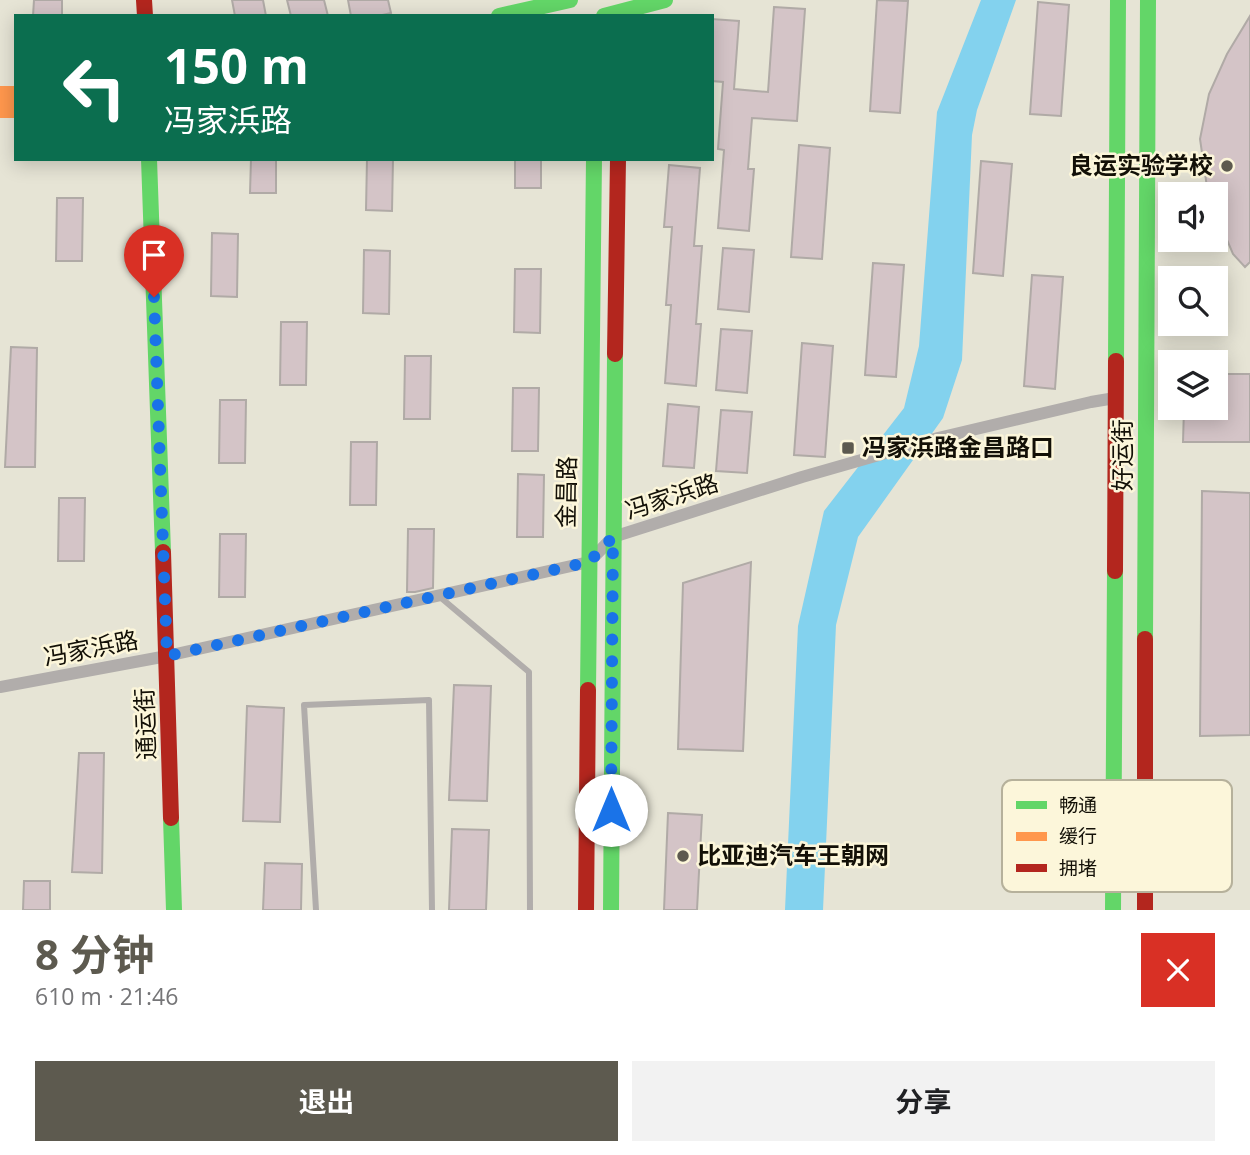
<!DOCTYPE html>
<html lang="zh">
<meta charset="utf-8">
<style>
:root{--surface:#fff;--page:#f2f2f2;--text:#202124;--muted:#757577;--accent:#5d5a4f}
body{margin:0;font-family:"Open Sans","Noto Sans SC",sans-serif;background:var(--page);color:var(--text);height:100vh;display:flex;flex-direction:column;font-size:26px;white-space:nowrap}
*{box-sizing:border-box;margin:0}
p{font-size:23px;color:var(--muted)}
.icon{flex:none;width:38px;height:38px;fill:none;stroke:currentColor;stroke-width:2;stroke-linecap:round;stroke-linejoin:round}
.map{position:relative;height:910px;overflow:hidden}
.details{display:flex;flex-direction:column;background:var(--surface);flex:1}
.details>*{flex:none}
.hud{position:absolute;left:14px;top:14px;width:700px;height:147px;border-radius:0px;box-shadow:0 4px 18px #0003;background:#0b6e4f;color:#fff;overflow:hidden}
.buttons{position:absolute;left:1158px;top:182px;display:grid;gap:14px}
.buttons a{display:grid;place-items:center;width:70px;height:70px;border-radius:0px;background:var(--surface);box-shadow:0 4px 18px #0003;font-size:35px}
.pin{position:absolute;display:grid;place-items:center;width:60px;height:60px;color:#fff;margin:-72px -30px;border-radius:50% 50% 50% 0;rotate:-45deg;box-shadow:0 0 7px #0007}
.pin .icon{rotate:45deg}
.me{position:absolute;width:77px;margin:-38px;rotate:0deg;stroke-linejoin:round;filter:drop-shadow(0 0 5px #0008)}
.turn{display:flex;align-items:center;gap:24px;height:147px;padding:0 35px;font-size:32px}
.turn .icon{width:91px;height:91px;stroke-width:2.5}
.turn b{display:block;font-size:49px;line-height:60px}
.round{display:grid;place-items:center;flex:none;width:74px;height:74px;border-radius:0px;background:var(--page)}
.head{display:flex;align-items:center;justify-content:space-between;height:119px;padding:0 35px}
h1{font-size:42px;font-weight:700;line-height:52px;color:var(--accent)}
.cta{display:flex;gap:14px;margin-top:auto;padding:14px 35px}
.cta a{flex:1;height:80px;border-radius:0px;background:var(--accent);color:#fff;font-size:28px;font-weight:700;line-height:80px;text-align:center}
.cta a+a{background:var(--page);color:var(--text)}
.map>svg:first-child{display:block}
.water{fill:#83d2ee}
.building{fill:#d4c4c7;stroke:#b0aaa6;stroke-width:2}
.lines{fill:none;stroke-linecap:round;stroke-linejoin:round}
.lane{stroke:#b1adab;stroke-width:6}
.street{stroke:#b1adab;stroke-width:12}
.fast{stroke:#63d668;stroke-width:16}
.slow{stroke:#ff974d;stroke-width:16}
.jam{stroke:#b3261e;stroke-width:16}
.route{stroke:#1a73e8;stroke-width:12;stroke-dasharray:0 21.6}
.poi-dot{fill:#5d5a4f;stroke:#fcf6da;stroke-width:2.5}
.labels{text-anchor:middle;stroke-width:5;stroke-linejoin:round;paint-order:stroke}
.poi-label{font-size:24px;font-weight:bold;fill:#131007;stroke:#fcf6da;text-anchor:start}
.street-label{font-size:24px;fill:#131007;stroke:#fcf6da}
.key{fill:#fcf6da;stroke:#b6b19b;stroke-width:2}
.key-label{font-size:19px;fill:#131007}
</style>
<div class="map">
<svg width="1250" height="910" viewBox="0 0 1250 910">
<rect width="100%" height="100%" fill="#e6e4d5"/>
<!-- water -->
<path class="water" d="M981,0H1016L977,110L972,135L962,360L943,418L858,537L836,625L823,910H785L798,626L824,511L904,408L919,346L937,112Z"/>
<!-- building -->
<g class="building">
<path d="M34,0H62V16H33Z"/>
<path d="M232,0H263L266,16H235Z"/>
<path d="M287,0H324L328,16H291Z"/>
<path d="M348,0H388L391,13L378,16H351Z"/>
<path d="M877,0L908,1L900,113L870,111Z"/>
<path d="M1038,2L1069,5L1061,116L1030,114Z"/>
<path d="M774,7L805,9L797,121L752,118L748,169H754L749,231L718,228L724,150L718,149L723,82L712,81V19L739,21L734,89L768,92Z"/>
<path d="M1250,16V262L1245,267L1233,254L1216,214V194H1208L1200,139L1209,94L1227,54Z"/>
<path d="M799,145L830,148L822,259L791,257Z"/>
<path d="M251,159H276V193H250Z"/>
<path d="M367,159H393L392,211L366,210Z"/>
<rect x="515" y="159" width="26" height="29"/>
<path d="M981,161L1012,164L1003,276L973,273Z"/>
<path d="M669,165L700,168L694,246H702L696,324H701L696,386L665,383L671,305H666L672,227H664Z"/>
<path d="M57,198H83L82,261H56Z"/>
<path d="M212,233L238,234L237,297L211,296Z"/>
<path d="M723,248L754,250L749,312L718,309Z"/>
<path d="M364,250L390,251L389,314L363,313Z"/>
<path d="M873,263L904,265L896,377L865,375Z"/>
<path d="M515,269H541L540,333L514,332Z"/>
<path d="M1032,275L1063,277L1055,389L1024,386Z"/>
<path d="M281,322H307L306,385H280Z"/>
<path d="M721,329L752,331L747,393L716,390Z"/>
<path d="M802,343L833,346L825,457L794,455Z"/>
<path d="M11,347L37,348L35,467H5Z"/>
<path d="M405,356H431L430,419H404Z"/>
<path d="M1216,374H1250V442H1183L1184,408H1216Z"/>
<path d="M513,388H539L538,451H512Z"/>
<path d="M220,400H246L245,463H219Z"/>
<path d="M668,404L699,407L694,468L663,466Z"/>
<path d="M721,410L752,412L747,473L716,471Z"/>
<path d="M351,442H377L376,505H350Z"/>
<path d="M518,474L544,475L543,537H517Z"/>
<path d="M1202,491L1250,493V735L1200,736Z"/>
<path d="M59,498H85L84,561H58Z"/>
<path d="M408,529H434L433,588L415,592H407Z"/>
<path d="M220,534H246L245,597H219Z"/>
<path d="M751,562L743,751L678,749L683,583Z"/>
<path d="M454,685L491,686L487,801L449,800Z"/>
<path d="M247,706L284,708L280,822L243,821Z"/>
<path d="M79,753H104L102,873L72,872Z"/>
<path d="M668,813L702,815L697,910H664Z"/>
<path d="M452,829L489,830L486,910H449Z"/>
<path d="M265,863L302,864L301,910H263Z"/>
<path d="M24,881H50V910H23Z"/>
</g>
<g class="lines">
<!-- lane -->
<g class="lane">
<path d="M440,597L529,672L530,910"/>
<path d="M316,910L304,705L429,700L432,910"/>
</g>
<!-- street -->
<path class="street" d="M0,687L167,656L589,562L613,537L802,477L938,438L1091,402L1115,398"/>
<!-- fast -->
<g class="fast">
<path d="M499,16L570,0"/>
<path d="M604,16L665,0"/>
<path d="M149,159L163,552"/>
<path d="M1116,361L1118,0"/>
<path d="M1145,639L1148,0"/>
<path d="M588,690L594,159"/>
<path d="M171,818L174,910"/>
<path d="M611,910L615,354"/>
<path d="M1113,910L1115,571"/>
</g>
<!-- slow -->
<g class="slow">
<path d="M0,94H16"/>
<path d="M0,110H16"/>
</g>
<!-- jam -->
<g class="jam">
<path d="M144,0L145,16"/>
<path d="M615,354L618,159"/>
<path d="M163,552L171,818"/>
<path d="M1115,571L1116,361"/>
<path d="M1145,639V910"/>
<path d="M586,910L588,690"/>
</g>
</g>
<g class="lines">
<!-- route -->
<path class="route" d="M154,297L167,656L589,562L613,537L611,810"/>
</g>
<!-- markers -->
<g class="poi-dot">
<circle cx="1227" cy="166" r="7"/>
<rect x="841" y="441" width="14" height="14" rx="3.5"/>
<circle cx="683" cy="856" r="7"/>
</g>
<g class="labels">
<!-- poi labels -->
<g class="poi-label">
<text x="1213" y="174" text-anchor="end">良运实验学校</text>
<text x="862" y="456">冯家浜路金昌路口</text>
<text x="697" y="864">比亚迪汽车王朝网</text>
</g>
<!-- street labels -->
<g class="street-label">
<text transform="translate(1123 455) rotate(-90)" y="8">好运街</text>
<text transform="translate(567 492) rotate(-89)" y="8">金昌路</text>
<text transform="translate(672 497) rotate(-18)" y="8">冯家浜路</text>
<text transform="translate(91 649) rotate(-11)" y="8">冯家浜路</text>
<text transform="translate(146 724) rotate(-92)" y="8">通运街</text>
</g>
</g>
<!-- legend -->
<rect x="1002" y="780" width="230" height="112" rx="10" class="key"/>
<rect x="1016" y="801" width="31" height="8" fill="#63d668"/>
<rect x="1016" y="832" width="31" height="9" fill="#ff974d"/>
<rect x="1016" y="864" width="31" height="8" fill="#b3261e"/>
<g class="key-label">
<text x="1059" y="812">畅通</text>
<text x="1059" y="843">缓行</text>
<text x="1059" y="875">拥堵</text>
</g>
</svg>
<div class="buttons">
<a><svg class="icon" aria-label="sound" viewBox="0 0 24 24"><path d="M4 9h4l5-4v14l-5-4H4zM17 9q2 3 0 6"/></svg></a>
<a><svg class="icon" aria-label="search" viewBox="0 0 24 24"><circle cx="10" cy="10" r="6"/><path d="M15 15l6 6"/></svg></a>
<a><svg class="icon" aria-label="layers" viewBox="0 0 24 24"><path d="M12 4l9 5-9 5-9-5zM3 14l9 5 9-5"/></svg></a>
</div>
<div class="pin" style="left:154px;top:297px;background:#d93025"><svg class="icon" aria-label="arrive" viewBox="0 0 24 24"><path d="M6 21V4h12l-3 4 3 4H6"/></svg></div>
<svg class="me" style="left:611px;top:810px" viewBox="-20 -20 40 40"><circle r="19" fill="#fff"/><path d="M0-13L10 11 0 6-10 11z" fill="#1a73e8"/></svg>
<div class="hud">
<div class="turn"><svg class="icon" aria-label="left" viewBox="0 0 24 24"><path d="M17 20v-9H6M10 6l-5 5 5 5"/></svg><div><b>150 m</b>冯家浜路</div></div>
</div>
</div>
<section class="details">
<div class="head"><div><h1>8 分钟</h1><p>610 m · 21:46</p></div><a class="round" style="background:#d93025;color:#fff"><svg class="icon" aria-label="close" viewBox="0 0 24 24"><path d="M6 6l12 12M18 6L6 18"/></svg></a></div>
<div class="cta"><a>退出</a><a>分享</a></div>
</section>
